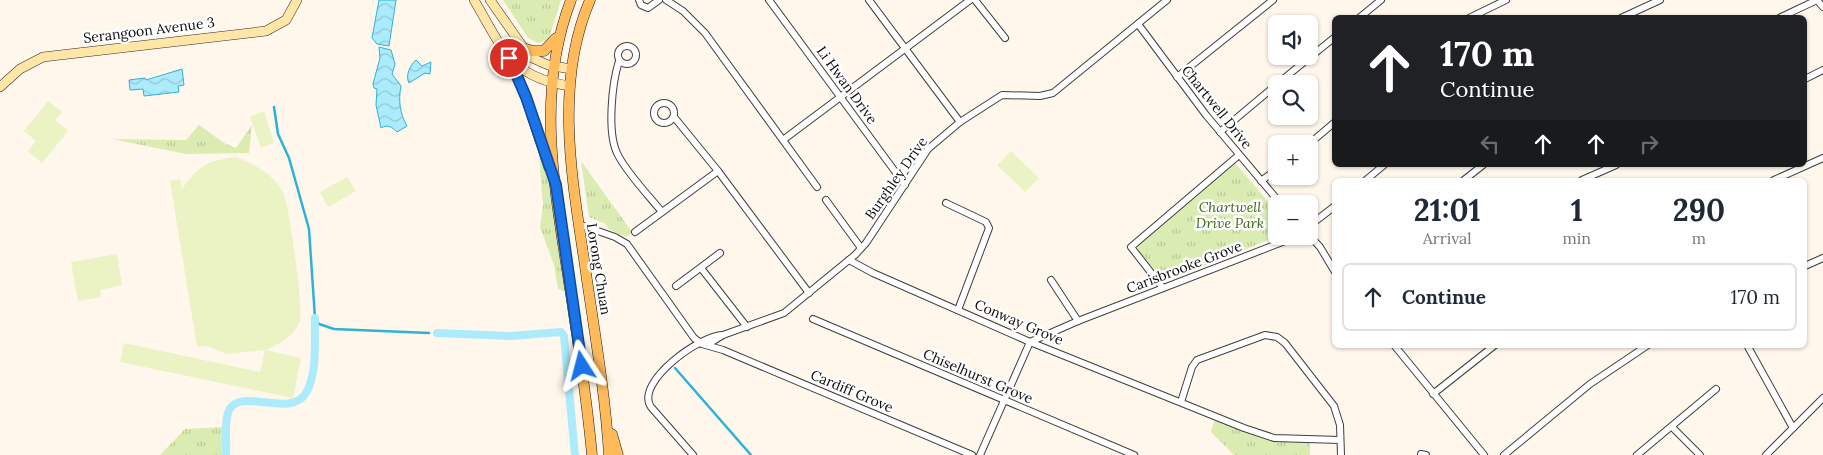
<!DOCTYPE html>
<meta charset="utf-8">
<style>
:root{--surface:#fff;--page:#f2f2f3;--text:#1f2937;--muted:#747a83;--line:#e0e1e3}
body{margin:0;font-family:Lora,serif;background:var(--page);color:var(--text);height:100vh;display:flex;flex-direction:column;font-size:19px;white-space:nowrap}
*{box-sizing:border-box;margin:0}
p{font-size:16px;color:var(--muted)}
.icon{flex:none;width:28px;height:28px;fill:none;stroke:currentColor;stroke-width:2;stroke-linecap:round;stroke-linejoin:round}
.map{position:relative;flex:1;overflow:hidden}
.sheet{position:absolute;left:1332px;top:178px;width:475px;height:170px;display:flex;flex-direction:column;background:var(--surface);border-radius:8px;box-shadow:0 1px 4px #0004}
.sheet>*{flex:none}
.top-card{position:absolute;left:1332px;top:15px;width:475px;height:152px;border-radius:8px;box-shadow:0 1px 4px #0004;background:#202124;color:#fff;overflow:hidden}
.controls{position:absolute;left:1268px;top:15px;display:grid;gap:10px}
.controls a{display:grid;place-items:center;width:50px;height:50px;border-radius:8px;background:var(--surface);box-shadow:0 1px 4px #0004;font-size:25px}
.pin{position:absolute;display:grid;place-items:center;width:42px;height:42px;color:#fff;margin:-21px;border:2px solid #fff;border-radius:50%;box-shadow:0 1px 5px #0007}
.me{position:absolute;width:55px;margin:-28px;rotate:351deg;stroke-linejoin:round;filter:drop-shadow(0 0 4px #0008)}
.turn{display:flex;align-items:center;gap:18px;height:105px;padding:0 25px;font-size:22px}
.turn .icon{width:65px;height:65px;stroke-width:2.5}
.turn b{display:block;font-size:35px;line-height:42px}
.lanes{display:flex;align-items:center;height:48px;padding:0 25px;background:#0003;justify-content:center;gap:25px;direction:ltr}
.lanes .off{opacity:.35}
.eta{display:flex;justify-content:space-evenly;align-items:center;height:85px;text-align:center}
.eta b{font-size:30px;font-weight:700;line-height:35px}
ul{padding:0;list-style:none}
li{display:flex;align-items:center;gap:15px;height:68px;margin:0 10px 8px;padding:0 15px;border:2px solid var(--line);border-radius:8px}
li div{flex:1}
li b{display:block;font-size:19px}
li em{font-style:normal}
.map>svg:first-child{display:block}
.grass{fill:url(#grass-tufts)}
.pitch{fill:#ebf3c4}
.water{fill:url(#water-waves);stroke:#2db2d7}
.lines{fill:none;stroke-linecap:round;stroke-linejoin:round}
.stream{stroke:#2db2d7;stroke-width:2.5}
.canal{stroke:#abebfb;stroke-width:8}
.street-casing{stroke:#3f3f3f;stroke-width:8}
.secondary-casing{stroke:#2e2e2e;stroke-width:10}
.primary-casing{stroke:#1d1d1d;stroke-width:11}
.street{stroke:#fff;stroke-width:6}
.secondary{stroke:#ffe5a6;stroke-width:9}
.primary{stroke:#ffba5b;stroke-width:10}
.route-casing{stroke:#114b97;stroke-width:12}
.route{stroke:#1a73e8;stroke-width:9}
.labels{text-anchor:middle;stroke-width:5;stroke-linejoin:round;paint-order:stroke}
.street-label{font-size:14px;fill:#0c0c0c;stroke:#fff}
.park-label{font-size:14px;font-style:italic;fill:#376818;stroke:#fff}
</style>
<div class="map">
<svg width="1823" height="455" viewBox="0 0 1823 455">
<defs>
<pattern id="grass-tufts" width="24" height="20" patternUnits="userSpaceOnUse" patternTransform="scale(1.25)"><rect width="24" height="20" fill="#dbecb2"/><path d="M3 7l-1-3M5 7V3M7 7l1-3M15 17l-1-3M17 17v-4M19 17l1-3" fill="none" stroke="#bbc998"/></pattern>
<pattern id="water-waves" width="16" height="10" patternUnits="userSpaceOnUse" patternTransform="scale(1.25)"><rect width="16" height="10" fill="#abebfb"/><path d="M0 5q4-4 8 0t8 0" fill="none" stroke="#92c8d6"/></pattern>
</defs>
<rect width="100%" height="100%" fill="#fff7eb"/>
<!-- grass -->
<g class="grass">
<path d="M503,0H561L549,39L538,43L528,38Z"/>
<path d="M199,125L224,143L236,148L252,125L249,153L186,154L112,139L186,140Z"/>
<path d="M546,148L569,293L558,289L554,265L540,227L543,205L539,155Z"/>
<path d="M581,161L632,232L626,237L608,229L606,224L589,217Z"/>
<path d="M1235,163L1276,211V236H1278L1165,282L1139,251L1138,246Z"/>
<path d="M1215,417L1266,438L1310,440V455H1234L1211,432Z"/>
<path d="M223,427L222,455H160L185,429Z"/>
</g>
<!-- pitch -->
<g class="pitch">
<path d="M48,101L62,112L55,120L68,131L42,163L28,151L36,141L24,131Z"/>
<path d="M264,111L274,143L261,148L250,117Z"/>
<path d="M1011,151L1039,178L1025,192L997,165Z"/>
<path d="M236,157C254,164 275,175 284,194C289,206 304,311 300,321C293,338 281,342 266,350L301,358L293,398L120,362L124,343L260,372L265,350L226,354L208,346L197,347L170,181L180,179L182,189C200,164 207,161 236,157Z"/>
<path d="M347,177L356,191L328,207L320,192Z"/>
<path d="M117,254L122,285L100,290L101,297L78,301L71,262Z"/>
</g>
<!-- water -->
<g class="water">
<path d="M379,0H396L389,46L377,44L372,38Z"/>
<path d="M379,47L391,50L395,64L392,74L401,86C398,100 400,114 407,126L397,132C392,127 388,124 381,128L376,105L377,89L374,88L373,84L380,58Z"/>
<path d="M416,60L422,66L431,62L430,74L425,73L409,83C405,76 410,65 416,60Z"/>
<path d="M182,69L184,85L178,86L179,92L144,96L143,89L130,90L129,80L145,78L146,80Z"/>
</g>
<g class="lines">
<!-- stream -->
<g class="stream">
<path d="M274,107L278,134L289,158L309,229L315,318L319,324L334,329L429,333"/>
<path d="M675,368L751,455"/>
</g>
<!-- canal -->
<g class="canal">
<path d="M437,333L511,336L561,332L564,336L575,455"/>
<path d="M226,455C227,442 224,425 228,413C237,384 290,420 306,393C318,372 314,341 315,318"/>
</g>
<defs>
<g id="street">
<path d="M639,0L641,5L648,8L659,0"/>
<path d="M666,0L683,11L705,33L817,187"/>
<path d="M769,0L905,185"/>
<path d="M869,0L960,122"/>
<path d="M975,0L1005,38"/>
<path d="M1817,0L1823,7"/>
<path d="M1359,18L1381,0"/>
<path d="M1469,18L1506,0"/>
<path d="M1621,18L1660,0"/>
<path d="M1779,18L1817,0"/>
<path d="M1138,24L1206,115L1281,204"/>
<circle cx="627" cy="55" r="9"/>
<path d="M619,61C612,83 607,132 617,153C625,171 649,196 662,212"/>
<path d="M1177,77L1273,0"/>
<path d="M1805,79L1823,70"/>
<path d="M1277,84L1335,37"/>
<circle cx="664" cy="113" r="10"/>
<path d="M674,117L718,171L809,293"/>
<path d="M1220,132L1276,85"/>
<path d="M783,140L970,0"/>
<path d="M1309,144L1335,122"/>
<path d="M1366,180L1384,165"/>
<path d="M1464,180L1483,165"/>
<path d="M1582,180L1616,165"/>
<path d="M1774,180L1823,158"/>
<path d="M1261,181L1276,170"/>
<path d="M826,200L861,248"/>
<path d="M946,203L986,222L989,228L958,310"/>
<path d="M578,224L615,237L627,244L694,338L702,344L723,350L972,455"/>
<path d="M1309,226L1335,206"/>
<path d="M635,232L718,171"/>
<path d="M1309,235L1320,247L1335,272"/>
<path d="M849,260L873,273L1030,342L1244,428L1274,438L1340,440"/>
<path d="M1805,266L1823,258"/>
<path d="M701,268L747,327"/>
<path d="M1051,280L1078,321"/>
<path d="M676,286L720,253"/>
<path d="M1163,288L1131,247L1239,155"/>
<path d="M813,319L1134,455"/>
<path d="M702,344L710,343L723,335L784,313L855,255L866,243L928,149L960,122L1002,95L1040,96L1053,93L1167,0"/>
<path d="M1394,345L1484,455"/>
<path d="M1747,345L1793,428"/>
<path d="M1433,394L1495,345"/>
<path d="M1181,402L1192,367L1197,360L1265,335L1277,337L1285,343L1334,406L1340,425L1341,455"/>
<path d="M1672,427L1700,455"/>
<path d="M1421,454L1426,455"/>
<path d="M693,455L651,407C634,382 702,334 723,335"/>
<path d="M980,455L1030,342L1078,321L1298,236"/>
<path d="M1504,455L1590,384L1648,345"/>
<path d="M1637,455L1716,389"/>
<path d="M1766,455L1823,398"/>
</g>
<g id="secondary">
<path d="M474,0C502,47 510,78 570,86"/>
<path d="M490,0L530,57L548,65L571,69"/>
<path d="M0,87L20,69L43,57L266,31L286,20L297,0"/>
</g>
<g id="primary">
<path d="M571,0C538,86 552,174 566,263C576,327 586,390 592,455"/>
<path d="M590,0C555,81 571,174 584,259C593,324 605,389 609,455"/>
<path d="M523,48L533,51H544L556,38"/>
<path d="M509,57L526,97L549,167"/>
<path d="M612,434L618,455"/>
</g>
</defs>
<!-- street casing -->
<use href="#street" class="street-casing"/>
<!-- secondary casing -->
<use href="#secondary" class="secondary-casing"/>
<!-- primary casing -->
<use href="#primary" class="primary-casing"/>
<!-- street -->
<use href="#street" class="street"/>
<!-- secondary -->
<use href="#secondary" class="secondary"/>
<!-- primary -->
<use href="#primary" class="primary"/>
</g>
<g class="lines">
<defs>
<path id="route" d="M509,58L526,97L556,185L582,366"/>
</defs>
<!-- route casing -->
<use href="#route" class="route-casing"/>
<!-- route -->
<use href="#route" class="route"/>
</g>
<g class="labels">
<!-- street labels -->
<g class="street-label">
<text transform="translate(149 30) rotate(-7)" y="5">Serangoon Avenue 3</text>
<text transform="translate(847 85) rotate(54)" y="5">Li Hwan Drive</text>
<text transform="translate(1217 107) rotate(51)" y="5">Chartwell Drive</text>
<text transform="translate(896 178) rotate(-55)" y="5">Burghley Drive</text>
<text transform="translate(1184 267) rotate(-21)" y="5">Carisbrooke Grove</text>
<text transform="translate(599 269) rotate(81)" y="5">Lorong Chuan</text>
<text transform="translate(1019 322) rotate(23)" y="5">Conway Grove</text>
<text transform="translate(978 376) rotate(23)" y="5">Chiselhurst Grove</text>
<text transform="translate(852 391) rotate(23)" y="5">Cardiff Grove</text>
</g>
<!-- park labels -->
<g class="park-label">
<text x="1230" y="212">Chartwell<tspan x="1230" dy="16">Drive Park</tspan></text>
</g>
</g>
</svg>
<div class="controls">
<a><svg class="icon" aria-label="sound" viewBox="0 0 24 24"><path d="M4 9h4l5-4v14l-5-4H4zM17 9q2 3 0 6"/></svg></a>
<a><svg class="icon" aria-label="search" viewBox="0 0 24 24"><circle cx="10" cy="10" r="6"/><path d="M15 15l6 6"/></svg></a>
<a>+</a>
<a>−</a>
</div>
<div class="pin" style="left:509px;top:58px;background:#d93025"><svg class="icon" aria-label="arrive" viewBox="0 0 24 24"><path d="M6 21V4h12l-3 4 3 4H6"/></svg></div>
<svg class="me" style="left:582px;top:366px" viewBox="-20 -20 40 40"><path d="M0-17L14 15 0 8-14 15z" fill="#1a73e8" stroke="#fff" stroke-width="4"/></svg>
<div class="top-card">
<div class="turn"><svg class="icon" aria-label="ahead" viewBox="0 0 24 24"><path d="M12 20V5M6 11l6-6 6 6"/></svg><div><b>170 m</b>Continue</div></div>
<div class="lanes"><svg class="icon off" aria-label="left" viewBox="0 0 24 24"><path d="M17 20v-9H6M10 6l-5 5 5 5"/></svg><svg class="icon" aria-label="ahead" viewBox="0 0 24 24"><path d="M12 20V5M6 11l6-6 6 6"/></svg><svg class="icon" aria-label="ahead" viewBox="0 0 24 24"><path d="M12 20V5M6 11l6-6 6 6"/></svg><svg class="icon off" aria-label="right" viewBox="0 0 24 24"><path d="M7 20v-9h11M14 6l5 5-5 5"/></svg></div>
</div>
<section class="sheet">
<div class="eta">
<div><b>21:01</b><p>Arrival</p></div>
<div><b>1</b><p>min</p></div>
<div><b>290</b><p>m</p></div>
</div>
<ul>
<li><svg class="icon" aria-label="ahead" viewBox="0 0 24 24"><path d="M12 20V5M6 11l6-6 6 6"/></svg><div><b>Continue</b></div><em>170 m</em></li>
</ul>
</section>
</div>
